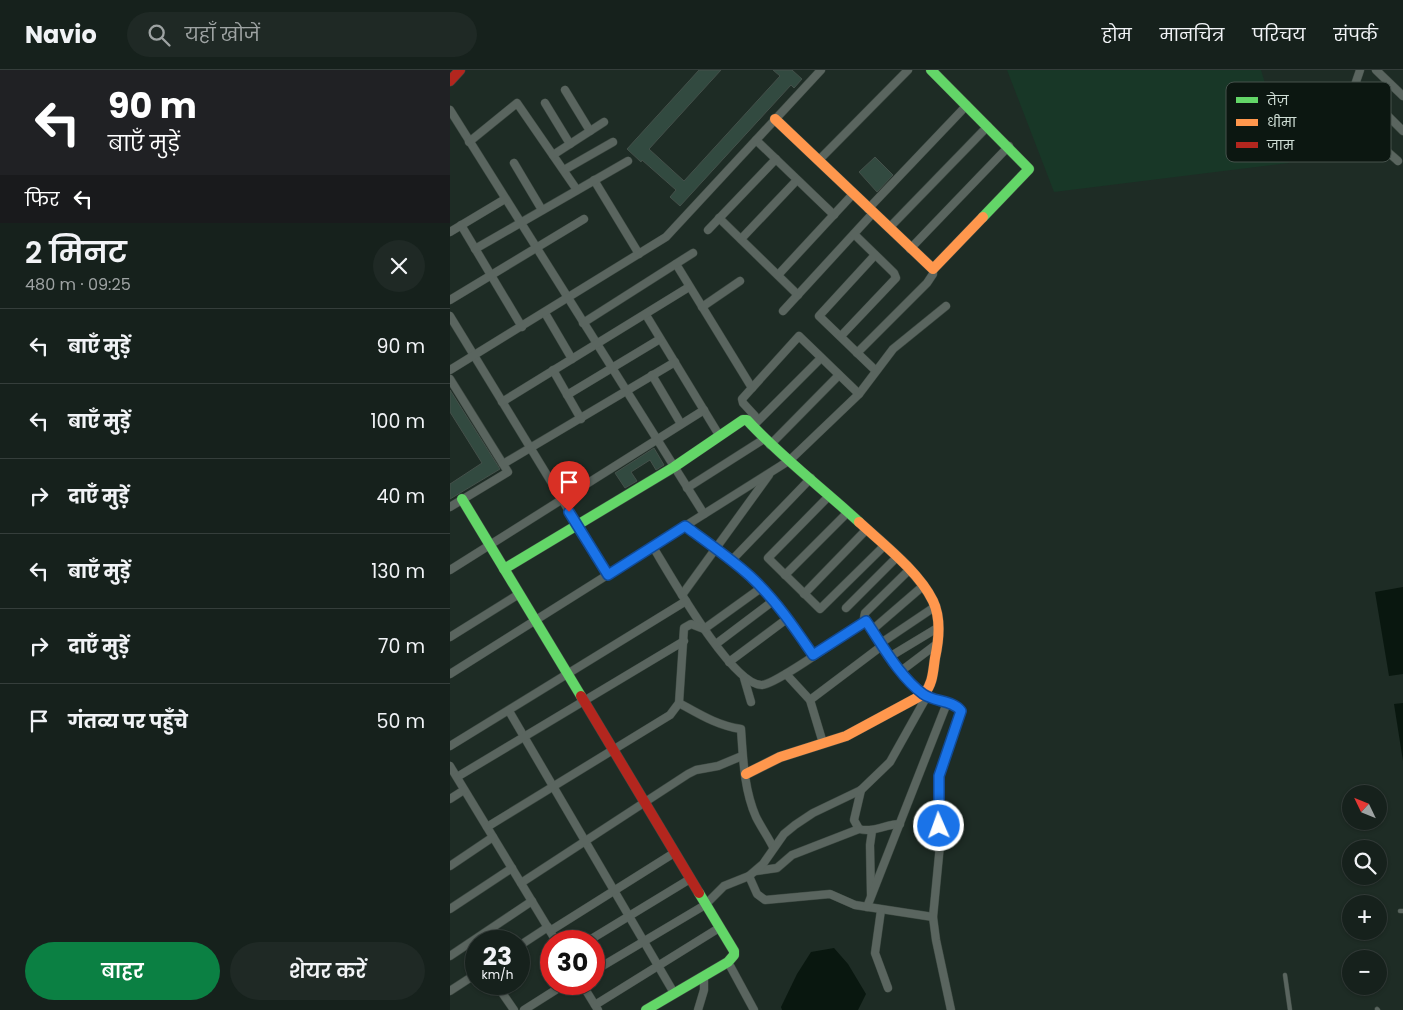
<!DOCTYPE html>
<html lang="hi">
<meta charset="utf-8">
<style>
:root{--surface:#16211c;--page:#1f2925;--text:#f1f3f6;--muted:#9ea3a3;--line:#353e3b;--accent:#0b8043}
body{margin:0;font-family:Poppins,"Noto Sans Devanagari",sans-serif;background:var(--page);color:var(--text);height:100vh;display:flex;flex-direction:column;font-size:19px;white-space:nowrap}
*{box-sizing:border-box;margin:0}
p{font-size:16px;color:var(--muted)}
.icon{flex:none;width:28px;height:28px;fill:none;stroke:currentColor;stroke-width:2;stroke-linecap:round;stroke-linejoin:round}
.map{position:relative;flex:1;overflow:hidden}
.panel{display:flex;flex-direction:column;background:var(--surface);width:450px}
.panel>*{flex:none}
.guide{background:#202124;color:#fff;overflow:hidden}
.needle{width:32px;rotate:313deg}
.controls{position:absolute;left:892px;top:715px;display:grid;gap:10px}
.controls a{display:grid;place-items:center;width:45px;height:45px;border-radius:50%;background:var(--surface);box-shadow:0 1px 4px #0004,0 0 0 1px var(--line);font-size:25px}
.speed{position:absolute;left:15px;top:860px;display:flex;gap:10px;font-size:25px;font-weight:700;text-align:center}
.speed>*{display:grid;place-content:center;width:65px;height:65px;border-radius:50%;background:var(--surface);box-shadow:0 1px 4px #0004,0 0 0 1px var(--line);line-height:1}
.speed small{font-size:12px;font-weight:400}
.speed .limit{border:8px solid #d22;background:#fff;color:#111}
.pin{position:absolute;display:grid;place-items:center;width:42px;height:42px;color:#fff;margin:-51px -21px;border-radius:50% 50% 50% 0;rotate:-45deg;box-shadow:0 0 5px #0007}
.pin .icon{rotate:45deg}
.me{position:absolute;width:55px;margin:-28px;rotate:358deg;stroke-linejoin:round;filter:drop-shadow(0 0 4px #0008)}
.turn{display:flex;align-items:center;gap:18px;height:105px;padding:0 25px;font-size:22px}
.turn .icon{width:65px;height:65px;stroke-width:2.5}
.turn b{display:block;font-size:35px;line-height:42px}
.then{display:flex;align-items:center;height:48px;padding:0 25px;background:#0003;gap:10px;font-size:19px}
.round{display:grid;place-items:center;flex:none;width:52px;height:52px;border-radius:26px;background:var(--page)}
.overview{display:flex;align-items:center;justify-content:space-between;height:85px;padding:0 25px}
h1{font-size:30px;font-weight:600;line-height:38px}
.action{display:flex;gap:10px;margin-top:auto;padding:10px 25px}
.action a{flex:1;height:58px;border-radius:30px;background:var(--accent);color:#fff;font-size:20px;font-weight:600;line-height:58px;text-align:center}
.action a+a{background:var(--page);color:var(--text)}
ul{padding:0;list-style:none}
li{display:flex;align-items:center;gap:15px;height:75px;padding:0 25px;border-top:1px solid var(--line)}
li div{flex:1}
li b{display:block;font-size:19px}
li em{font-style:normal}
header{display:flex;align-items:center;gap:30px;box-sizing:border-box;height:70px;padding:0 25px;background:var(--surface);border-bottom:1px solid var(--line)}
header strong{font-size:24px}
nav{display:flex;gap:28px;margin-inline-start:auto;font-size:18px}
.search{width:350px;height:45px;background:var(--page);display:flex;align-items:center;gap:12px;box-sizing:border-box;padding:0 18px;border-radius:28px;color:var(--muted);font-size:19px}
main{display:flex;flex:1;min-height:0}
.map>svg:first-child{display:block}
.built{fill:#183727}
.water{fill:#09170f}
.building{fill:#324a40;stroke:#44504a}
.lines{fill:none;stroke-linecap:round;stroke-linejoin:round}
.lane-casing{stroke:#3c4841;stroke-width:5}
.street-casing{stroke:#3c4841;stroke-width:9}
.fast-casing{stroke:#3c4841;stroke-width:11}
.slow-casing{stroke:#3c4841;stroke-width:11}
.jam-casing{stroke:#3c4841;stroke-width:11}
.lane{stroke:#5a655f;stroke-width:4}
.street{stroke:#5a655f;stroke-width:8}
.fast{stroke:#63d668;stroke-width:10}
.slow{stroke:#ff974d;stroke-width:10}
.jam{stroke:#b3261e;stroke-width:10}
.route-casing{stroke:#114b97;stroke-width:12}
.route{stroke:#1a73e8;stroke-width:9}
.key{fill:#0c1711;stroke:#46524c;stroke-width:1}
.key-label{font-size:14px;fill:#ceddd4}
</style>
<header>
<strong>Navio</strong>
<div class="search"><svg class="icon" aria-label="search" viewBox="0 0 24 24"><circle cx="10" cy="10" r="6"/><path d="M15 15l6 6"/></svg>यहाँ खोजें</div>
<nav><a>होम</a><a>मानचित्र</a><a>परिचय</a><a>संपर्क</a></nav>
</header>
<main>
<section class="panel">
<div class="guide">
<div class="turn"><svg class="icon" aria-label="left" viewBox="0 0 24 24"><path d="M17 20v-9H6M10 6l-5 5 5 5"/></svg><div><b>90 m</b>बाएँ मुड़ें</div></div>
<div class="then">फिर<svg class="icon" aria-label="left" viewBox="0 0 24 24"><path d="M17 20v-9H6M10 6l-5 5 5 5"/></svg></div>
</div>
<div class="overview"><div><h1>2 मिनट</h1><p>480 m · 09:25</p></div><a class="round"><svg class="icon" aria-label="close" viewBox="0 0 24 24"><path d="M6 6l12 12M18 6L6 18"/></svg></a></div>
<ul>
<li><svg class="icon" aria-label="left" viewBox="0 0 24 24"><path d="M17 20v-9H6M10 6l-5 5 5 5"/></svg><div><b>बाएँ मुड़ें</b></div><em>90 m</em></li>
<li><svg class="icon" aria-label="left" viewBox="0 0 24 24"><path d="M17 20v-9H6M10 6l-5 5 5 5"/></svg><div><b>बाएँ मुड़ें</b></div><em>100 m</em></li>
<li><svg class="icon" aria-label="right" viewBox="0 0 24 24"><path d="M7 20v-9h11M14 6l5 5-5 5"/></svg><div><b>दाएँ मुड़ें</b></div><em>40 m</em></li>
<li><svg class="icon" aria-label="left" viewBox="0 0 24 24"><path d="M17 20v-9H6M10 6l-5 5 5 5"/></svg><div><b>बाएँ मुड़ें</b></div><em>130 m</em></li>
<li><svg class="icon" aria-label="right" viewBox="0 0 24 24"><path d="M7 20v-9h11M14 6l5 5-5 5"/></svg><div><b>दाएँ मुड़ें</b></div><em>70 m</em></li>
<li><svg class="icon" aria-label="arrive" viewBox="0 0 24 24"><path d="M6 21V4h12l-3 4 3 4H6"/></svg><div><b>गंतव्य पर पहुँचे</b></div><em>50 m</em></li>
</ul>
<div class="action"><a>बाहर</a><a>शेयर करें</a></div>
</section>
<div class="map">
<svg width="953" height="940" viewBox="0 0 953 940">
<rect width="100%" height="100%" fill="#1e2c25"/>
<!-- built -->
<path class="built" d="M557,0H811L839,93L604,122Z"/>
<!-- water -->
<g class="water">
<path d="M953,517V604L939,606L925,522Z"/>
<path d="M953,633V691L944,634Z"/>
<path d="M384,878L398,894L416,924L408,940H332L331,937L347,904L361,882Z"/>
</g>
<!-- building -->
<g class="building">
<path d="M249,0H271L199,79L234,111L330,6L323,0H342L352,9L344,18L341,15L230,136L220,127L226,120L192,90L191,92L177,79Z"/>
<path d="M425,87L443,105L427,122L409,102Z"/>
<path d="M0,320L50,399L0,429V414L32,393L0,342Z"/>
<path d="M204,378L214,395L206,400L200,390L181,402L187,411L175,418L165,403Z"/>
</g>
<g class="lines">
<defs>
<g id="lane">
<path d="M950,841H953"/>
<path d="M835,905L840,940"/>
<path d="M927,939L928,940"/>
</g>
<g id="street">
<path d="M910,0C907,10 902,20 902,30C901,57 931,75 948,91"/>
<path d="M926,0L953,26"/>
<path d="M906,14L953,61"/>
<path d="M115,20L140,61"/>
<path d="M95,33L120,74"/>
<path d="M0,40L254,444"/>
<path d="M306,70L384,145"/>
<path d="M19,72L67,33L127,120"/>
<path d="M103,85L154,52"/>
<path d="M368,91L458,0"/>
<path d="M64,93L92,140"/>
<path d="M114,100L163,72"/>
<path d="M144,110L189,184"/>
<path d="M418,139L517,35"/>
<path d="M269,148L348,225"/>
<path d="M11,155L72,257"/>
<path d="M439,158L538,56"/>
<path d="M258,160L326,89"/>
<path d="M0,162L55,129"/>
<path d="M291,169L347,110"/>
<path d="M25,179L178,91"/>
<path d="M460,179L559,76"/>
<path d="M425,185L369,246L426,301"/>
<path d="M226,194L302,318"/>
<path d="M328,205L403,124"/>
<path d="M0,230L134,149"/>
<path d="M252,237L290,211"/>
<path d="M333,241L423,143"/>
<path d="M95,243L122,289"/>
<path d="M196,245L269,365"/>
<path d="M0,246L158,505"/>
<path d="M133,253L243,183"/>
<path d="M391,266L446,208L444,203L404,164"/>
<path d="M407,283L477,213L483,204V199"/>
<path d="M0,300L216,167L371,0"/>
<path d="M103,300L131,349"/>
<path d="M202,305L231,354"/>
<path d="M0,309L53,394"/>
<path d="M409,324L443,279L496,236"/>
<path d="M117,325L210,269"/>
<path d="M52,332L239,217"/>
<path d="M304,355L371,288"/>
<path d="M320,375L389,305"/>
<path d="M237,418L314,369"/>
<path d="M379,426L318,488L370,539L434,476"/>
<path d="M0,437L58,402L53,394L225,292"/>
<path d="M235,456C257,473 279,488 300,506C325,529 344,557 363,585"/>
<path d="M203,477C219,503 282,616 312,615C327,614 397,563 416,551"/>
<path d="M281,491L361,408"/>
<path d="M0,500L254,340"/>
<path d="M459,500L415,543L414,548C429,572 451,607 473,624C484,632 503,630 511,641L489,707L490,775L483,847L486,870L501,940"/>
<path d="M335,505L397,443"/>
<path d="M354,524L416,460"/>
<path d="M232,525L319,405"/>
<path d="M396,538L447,487"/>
<path d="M422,560L473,516"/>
<path d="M0,567L69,524"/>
<path d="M431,573L486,536"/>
<path d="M266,574L323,531"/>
<path d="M441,586L489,557"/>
<path d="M279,592L338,548"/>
<path d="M451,601L488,573"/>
<path d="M0,604L340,390L409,324L349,266L292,329L293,333L305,346L300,353"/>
<path d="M336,604L360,630L373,673"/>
<path d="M294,608L301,632"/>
<path d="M360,630L433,575"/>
<path d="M229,633C249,644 268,656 291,659C293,688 294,720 306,747C311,757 318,767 323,777"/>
<path d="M59,641L224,923"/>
<path d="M0,676L236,531"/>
<path d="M0,696L106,871"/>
<path d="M7,707L234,571"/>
<path d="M411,720L404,750L409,759C424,763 436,754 450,754"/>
<path d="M0,729L14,720"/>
<path d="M37,757L220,645L229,633L234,558L241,554L254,559L311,518"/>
<path d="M0,796L43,767"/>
<path d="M306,801L327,798L342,785L409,759"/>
<path d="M299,806L307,824L315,830L380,824L405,835L483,847"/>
<path d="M71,813L238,704L246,700L268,696L292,686"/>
<path d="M421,825L420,775L422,761"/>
<path d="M417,837L497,633"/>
<path d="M0,839L62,798"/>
<path d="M431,840L425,883L438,918"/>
<path d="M100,861L224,783"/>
<path d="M138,871L240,809"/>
<path d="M69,876L98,857"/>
<path d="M0,886L82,831"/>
<path d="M278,892L304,940"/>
<path d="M144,901L255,835L274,816L299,806L313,794L334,764L345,755L363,743L411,720L440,692L477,626"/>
<path d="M46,914L64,940"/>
<path d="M132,914L148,940"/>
<path d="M0,921L26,904"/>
<path d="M145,935L269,858"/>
<path d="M74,940L115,914"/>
<path d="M248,940L254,920V906"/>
</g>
<g id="fast">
<path d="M481,0L579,99L533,147"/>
<path d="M12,429L131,626"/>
<path d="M54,499L224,397L293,350H297C331,387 372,418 409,452"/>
<path d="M196,940L278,892L284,885V881L249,823"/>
</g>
<g id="slow">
<path d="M325,49L483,199L533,147"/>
<path d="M296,704L330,687L396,666L474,624C483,614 483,601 485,588C489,570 491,548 483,531C469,502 433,474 409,452"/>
</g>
<g id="jam">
<path d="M0,11L10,0"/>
<path d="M131,626L249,823"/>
</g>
</defs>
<!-- lane casing -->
<use href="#lane" class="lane-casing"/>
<!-- street casing -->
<use href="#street" class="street-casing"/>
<!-- fast casing -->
<use href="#fast" class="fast-casing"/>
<!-- slow casing -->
<use href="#slow" class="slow-casing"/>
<!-- jam casing -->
<use href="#jam" class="jam-casing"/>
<!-- lane -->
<use href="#lane" class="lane"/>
<!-- street -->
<use href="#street" class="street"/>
<!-- fast -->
<use href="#fast" class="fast"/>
<!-- slow -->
<use href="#slow" class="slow"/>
<!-- jam -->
<use href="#jam" class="jam"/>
</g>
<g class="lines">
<defs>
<path id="route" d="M119,442L158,505L235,456C257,472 280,488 300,506C325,529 344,557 363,585L416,551C433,576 449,606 473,624C484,632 503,630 511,641L489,706V756"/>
</defs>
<!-- route casing -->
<use href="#route" class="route-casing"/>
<!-- route -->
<use href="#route" class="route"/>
</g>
<!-- legend -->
<rect x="776" y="12" width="165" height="80" rx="8" class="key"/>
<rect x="786" y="27" width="22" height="6" fill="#63d668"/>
<rect x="786" y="49" width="22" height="7" fill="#ff974d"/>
<rect x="786" y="72" width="22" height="6" fill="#b3261e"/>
<g class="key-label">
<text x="817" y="35">तेज़</text>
<text x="817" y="57">धीमा</text>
<text x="817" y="80">जाम</text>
</g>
</svg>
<div class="controls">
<a><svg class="needle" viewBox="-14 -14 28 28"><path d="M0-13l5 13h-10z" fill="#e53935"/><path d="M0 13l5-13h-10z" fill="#9ea3a3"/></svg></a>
<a><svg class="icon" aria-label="search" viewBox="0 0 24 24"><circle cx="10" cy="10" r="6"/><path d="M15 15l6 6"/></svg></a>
<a>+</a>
<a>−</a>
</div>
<div class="speed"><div>23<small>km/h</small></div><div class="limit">30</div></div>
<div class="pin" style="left:119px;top:442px;background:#d93025"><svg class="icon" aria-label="arrive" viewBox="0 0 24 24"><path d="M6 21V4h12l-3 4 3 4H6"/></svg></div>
<svg class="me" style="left:489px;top:756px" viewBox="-20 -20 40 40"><circle r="17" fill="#1a73e8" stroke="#fff" stroke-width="3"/><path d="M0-11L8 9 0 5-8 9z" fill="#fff"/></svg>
</div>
</main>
